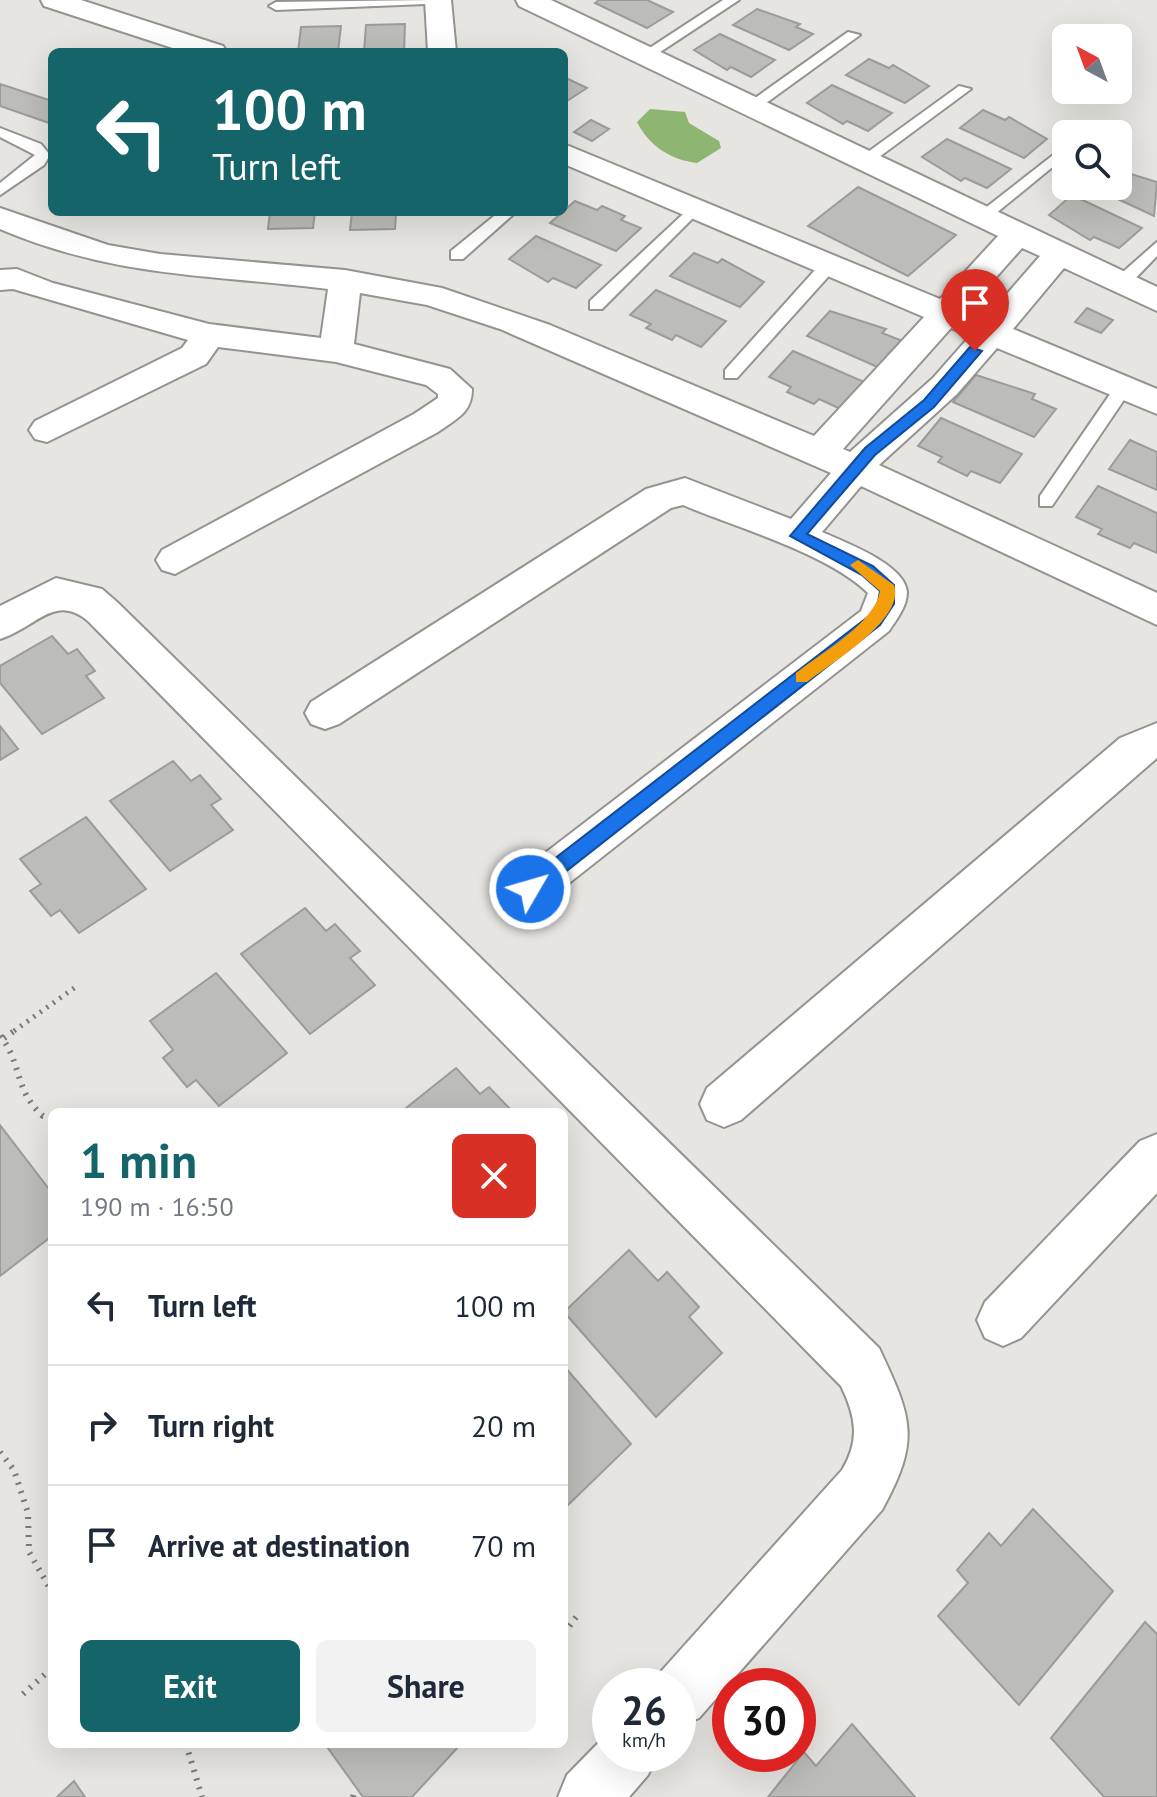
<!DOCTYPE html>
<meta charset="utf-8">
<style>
:root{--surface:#fff;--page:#f2f2f3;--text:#1f2937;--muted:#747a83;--line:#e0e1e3;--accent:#156469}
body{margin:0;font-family:"PT Sans",sans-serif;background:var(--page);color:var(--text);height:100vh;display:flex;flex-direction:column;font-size:30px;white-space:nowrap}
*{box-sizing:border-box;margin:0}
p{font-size:26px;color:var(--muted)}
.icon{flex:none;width:44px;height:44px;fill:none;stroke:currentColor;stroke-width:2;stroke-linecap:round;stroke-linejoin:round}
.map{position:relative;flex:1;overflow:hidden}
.side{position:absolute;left:48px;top:1108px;width:520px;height:640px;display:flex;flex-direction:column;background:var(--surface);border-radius:12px;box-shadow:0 8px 32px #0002}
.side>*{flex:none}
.top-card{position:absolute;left:48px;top:48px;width:520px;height:168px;border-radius:12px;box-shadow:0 8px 32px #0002;background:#156469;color:#fff;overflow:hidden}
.needle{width:52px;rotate:319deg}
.tools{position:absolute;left:1052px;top:24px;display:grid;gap:16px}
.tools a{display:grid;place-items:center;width:80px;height:80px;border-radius:12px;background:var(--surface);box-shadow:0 8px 32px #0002;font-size:40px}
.speed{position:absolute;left:592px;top:1668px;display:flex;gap:16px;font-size:40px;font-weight:700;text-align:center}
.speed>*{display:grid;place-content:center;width:104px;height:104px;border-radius:50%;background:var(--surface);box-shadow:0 8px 32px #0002;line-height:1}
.speed small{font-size:20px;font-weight:400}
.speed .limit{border:12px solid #d22;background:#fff;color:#111}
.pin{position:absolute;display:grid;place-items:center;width:68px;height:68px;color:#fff;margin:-82px -34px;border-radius:50% 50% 50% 0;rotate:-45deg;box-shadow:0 0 8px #0007}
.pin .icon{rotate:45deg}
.me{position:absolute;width:88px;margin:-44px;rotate:52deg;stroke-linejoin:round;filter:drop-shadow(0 0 6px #0008)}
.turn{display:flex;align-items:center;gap:28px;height:168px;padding:0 32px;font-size:36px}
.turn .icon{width:104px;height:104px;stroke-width:2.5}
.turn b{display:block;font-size:56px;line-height:68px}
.round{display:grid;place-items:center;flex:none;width:84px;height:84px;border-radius:12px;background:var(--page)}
.head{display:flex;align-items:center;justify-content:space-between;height:136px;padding:0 32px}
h1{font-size:48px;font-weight:700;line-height:60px;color:var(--accent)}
.action{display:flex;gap:16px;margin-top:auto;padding:16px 32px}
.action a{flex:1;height:92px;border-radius:12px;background:var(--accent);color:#fff;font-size:32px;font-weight:700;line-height:92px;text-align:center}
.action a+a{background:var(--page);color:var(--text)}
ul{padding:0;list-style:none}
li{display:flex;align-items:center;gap:24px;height:120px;padding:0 32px;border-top:2px solid var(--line)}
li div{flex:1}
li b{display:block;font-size:30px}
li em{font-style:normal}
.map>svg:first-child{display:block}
.water{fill:#8eb572}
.building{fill:#bcbcb9;stroke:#9b9c99;stroke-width:2}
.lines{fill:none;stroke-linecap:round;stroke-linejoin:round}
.lane-casing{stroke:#949390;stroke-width:4}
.street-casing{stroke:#949390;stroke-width:4}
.path-far1{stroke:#797977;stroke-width:5;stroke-dasharray:2 6;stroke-linecap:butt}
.path{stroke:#797977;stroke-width:6;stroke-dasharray:2 7;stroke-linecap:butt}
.lane{fill:#fff;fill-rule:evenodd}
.street{fill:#fff;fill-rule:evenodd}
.route{fill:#1a73e8;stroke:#114b97;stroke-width:2}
.slow{fill:#f59e0b}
</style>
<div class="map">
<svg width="1157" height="1797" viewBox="0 0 1157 1797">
<rect width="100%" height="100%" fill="#e6e5e2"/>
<!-- water -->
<path class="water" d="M650,109L685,112L689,123L719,141L721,148L697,163C671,160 649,146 637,122Z"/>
<!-- building -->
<g class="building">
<path d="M599,0H647L673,12L647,28L595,3Z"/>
<path d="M757,9L800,24L796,27L813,34L789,50L733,25Z"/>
<path d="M405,24L404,52H364L366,25Z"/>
<path d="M341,26L338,52H298L301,27Z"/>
<path d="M720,34L775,60L751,77L731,67L727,70L694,50Z"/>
<path d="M869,59L889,68L893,65L929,86L905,103L846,75Z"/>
<path d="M564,77L587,88L564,103Z"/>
<path d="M0,84L52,101V124L0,106Z"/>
<path d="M832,85L892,113L868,131L847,121L843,124L807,103Z"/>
<path d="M983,110L1005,120L1009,117L1047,139L1024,158L960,128Z"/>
<path d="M591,120L609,129L592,141L574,132Z"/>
<path d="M947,139L1011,169L987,188L965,178L961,181L922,157Z"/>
<path d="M1118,170L1157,182L1154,216L1090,186H1118Z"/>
<path d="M858,187L956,235L908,276L808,226Z"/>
<path d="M1072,195L1142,228L1119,248L1094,237L1090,240L1049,215Z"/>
<path d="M575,201L597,210L602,206L625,216L621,220L641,228L616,251L550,223Z"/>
<path d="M270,212H315L313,228L268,229Z"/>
<path d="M352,212H396L395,229L350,230Z"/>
<path d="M536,236L601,265L576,288L553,278L548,282L509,259Z"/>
<path d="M694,253L718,263L722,259L764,282L740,307L670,276Z"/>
<path d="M656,290L726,321L701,347L676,335L672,340L646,328L651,324L630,315Z"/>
<path d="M1087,308L1113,320L1101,333L1075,322Z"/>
<path d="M830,311L886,329L882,333L905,342L882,369L807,336Z"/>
<path d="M793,351L869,384L845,411L819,399L814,404L787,392L791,387L769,377Z"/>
<path d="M976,375L1035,394L1032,399L1056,409L1034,437L953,402Z"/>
<path d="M941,418L1022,454L1000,483L971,471L967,476L938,462L942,457L918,446Z"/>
<path d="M1130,440L1157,452V490L1109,469Z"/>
<path d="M1098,486L1157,513V553L1134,543L1130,548L1098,534L1102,529L1076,517Z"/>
<path d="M52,636L68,654L77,649L95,671L86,676L104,698L42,734L0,683V666Z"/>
<path d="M0,726L18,749L0,760Z"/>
<path d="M173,761L191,781L200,775L221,799L211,805L233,830L170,871L110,801Z"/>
<path d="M86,817L146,889L79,933L60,910L51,916L30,891L41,884L20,859Z"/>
<path d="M305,908L326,931L335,924L360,951L350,958L375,985L310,1034L241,954Z"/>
<path d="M216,973L287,1053L219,1106L196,1080L187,1087L163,1058L173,1050L150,1021Z"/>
<path d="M456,1068L480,1094L489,1087L513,1112H401Z"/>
<path d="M0,1125L52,1193V1236L0,1276Z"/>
<path d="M629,1250L658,1281L667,1272L699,1307L689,1317L722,1353L656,1417L564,1312Z"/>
<path d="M564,1366L631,1444L564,1509Z"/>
<path d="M1033,1509L1113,1591L1019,1705L938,1616L968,1583L957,1570L989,1533L1001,1546Z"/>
<path d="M1145,1622L1157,1634V1797H1104L1051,1738Z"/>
<path d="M852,1724L915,1797H768L804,1752L816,1766Z"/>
<path d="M325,1744H461L412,1797H363Z"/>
<path d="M74,1781L85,1797H57Z"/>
</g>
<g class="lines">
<defs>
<g id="lane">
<path d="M433,0L426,4L276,10L269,6L276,2Z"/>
<path d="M723,0H739L651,58L639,55Z"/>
<path d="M848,32L860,35L758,109H748V103Z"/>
<path d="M959,86L971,89L871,163H861V157Z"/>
<path d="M0,128L41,144L50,155L44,165L0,195V183L35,155L0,137Z"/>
<path d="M1066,145V156L989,219H979V213Z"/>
<path d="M696,202L701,204V210L602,309H590V301Z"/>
<path d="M499,212H516L463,259H451V251Z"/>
<path d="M1157,242V256L1127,287H1115V279Z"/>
<path d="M830,259L836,260V268L737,378H725V370L824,260Z"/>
<path d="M1123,382L1132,388L1052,506H1040V496L1117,384Z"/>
</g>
<g id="street">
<path d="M41,0H81L223,46L227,52H185L44,6Z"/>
<path d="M425,0H451L456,52H428Z"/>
<path d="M516,0H551L1157,287V311L1064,268L1013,329L1157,389V414L997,348L957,394L879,465L1157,593V625L861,486L822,532C844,542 905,564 907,592C907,607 896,620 889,631L545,902L530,908L515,902L508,889L515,876L861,611L868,593C827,553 737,528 683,505L671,508L339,724L325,729L311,724L305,713L311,702L646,489L685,478L791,519L831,473L500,329L427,305L360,293L354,344L450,369L472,389C472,413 456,419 438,432L175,574L162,570L156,560L162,550L414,414L438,398V394L426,385L336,362L218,347L206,364L47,442L35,439L29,430L35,421L182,348L188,340L13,289L0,290V270L17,269L53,283L209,324L321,338L328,289C207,274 116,278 0,229V208L108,245L160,254L345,270L442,288L550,325L814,436L924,317L564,164V144L940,299L998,236L519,6ZM1022,248L1040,256L986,318L967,310ZM951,328L970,336L933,378L850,452L843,449Z"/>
<path d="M56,578L102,589L117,602L879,1348C912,1418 921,1439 882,1510L699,1718L678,1727V1686H653L657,1676L842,1470C860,1440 856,1417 841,1386L89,622C55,592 36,628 0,639V606Z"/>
<path d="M1157,723V758L741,1120L724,1127L707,1120L700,1104L707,1088L1120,738Z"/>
<path d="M1157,1134V1193L1021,1338L1003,1346L985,1338L977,1320L985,1302L1140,1141Z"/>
<path d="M610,1731V1754H657L648,1775L629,1797H558L567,1775Z"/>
</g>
</defs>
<!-- lane casing -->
<use href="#lane" class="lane-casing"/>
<!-- street casing -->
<use href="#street" class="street-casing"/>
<!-- path-far1 -->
<path class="path-far1" d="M14,1031L77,986"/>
<!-- path -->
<g class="path">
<path d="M0,1036C22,1062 14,1091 43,1116H52"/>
<path d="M4,1038L17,1029"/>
<path d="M0,1452L14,1470L28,1513L29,1552L52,1592"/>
<path d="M564,1633L577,1616"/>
<path d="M23,1694L52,1668"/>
<path d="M186,1744L202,1797"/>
<path d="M353,1797L354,1793"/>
</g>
<!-- lane -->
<use href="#lane" class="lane"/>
<!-- street -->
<use href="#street" class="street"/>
</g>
<!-- route -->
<path class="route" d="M970,347L982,351L934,407L875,455L807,534L873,566L894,585V604L880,625L536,895H523V883L869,616L878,603L880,591L862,575L790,536L865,448L924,400Z"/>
<!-- slow -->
<path class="slow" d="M858,560L894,585C906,619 831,663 807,682H796V673C821,653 875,623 880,591L850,565Z"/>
</svg>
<div class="tools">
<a><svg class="needle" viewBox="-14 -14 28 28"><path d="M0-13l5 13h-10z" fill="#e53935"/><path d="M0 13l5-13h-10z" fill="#747a83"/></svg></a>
<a><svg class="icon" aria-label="search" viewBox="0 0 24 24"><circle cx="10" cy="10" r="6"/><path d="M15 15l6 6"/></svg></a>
</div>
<div class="speed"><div>26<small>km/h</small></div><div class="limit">30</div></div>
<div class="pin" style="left:975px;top:351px;background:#d93025"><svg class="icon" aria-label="arrive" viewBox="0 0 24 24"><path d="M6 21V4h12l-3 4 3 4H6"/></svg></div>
<svg class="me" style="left:530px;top:889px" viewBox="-20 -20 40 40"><circle r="17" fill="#1a73e8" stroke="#fff" stroke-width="3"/><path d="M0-11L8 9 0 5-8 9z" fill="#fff"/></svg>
<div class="top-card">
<div class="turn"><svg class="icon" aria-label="left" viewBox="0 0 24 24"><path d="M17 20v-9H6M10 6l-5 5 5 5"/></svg><div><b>100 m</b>Turn left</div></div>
</div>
<section class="side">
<div class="head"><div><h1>1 min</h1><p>190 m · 16:50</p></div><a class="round" style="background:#d93025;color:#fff"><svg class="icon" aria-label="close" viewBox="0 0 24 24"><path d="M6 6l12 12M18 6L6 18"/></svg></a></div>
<ul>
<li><svg class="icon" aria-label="left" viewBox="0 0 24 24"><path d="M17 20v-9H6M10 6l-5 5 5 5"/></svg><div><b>Turn left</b></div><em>100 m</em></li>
<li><svg class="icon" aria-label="right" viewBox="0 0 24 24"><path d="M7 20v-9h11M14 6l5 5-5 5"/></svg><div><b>Turn right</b></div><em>20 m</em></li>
<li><svg class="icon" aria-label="arrive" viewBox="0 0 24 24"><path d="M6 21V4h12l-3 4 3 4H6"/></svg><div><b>Arrive at destination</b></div><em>70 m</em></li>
</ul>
<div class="action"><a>Exit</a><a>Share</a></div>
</section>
</div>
